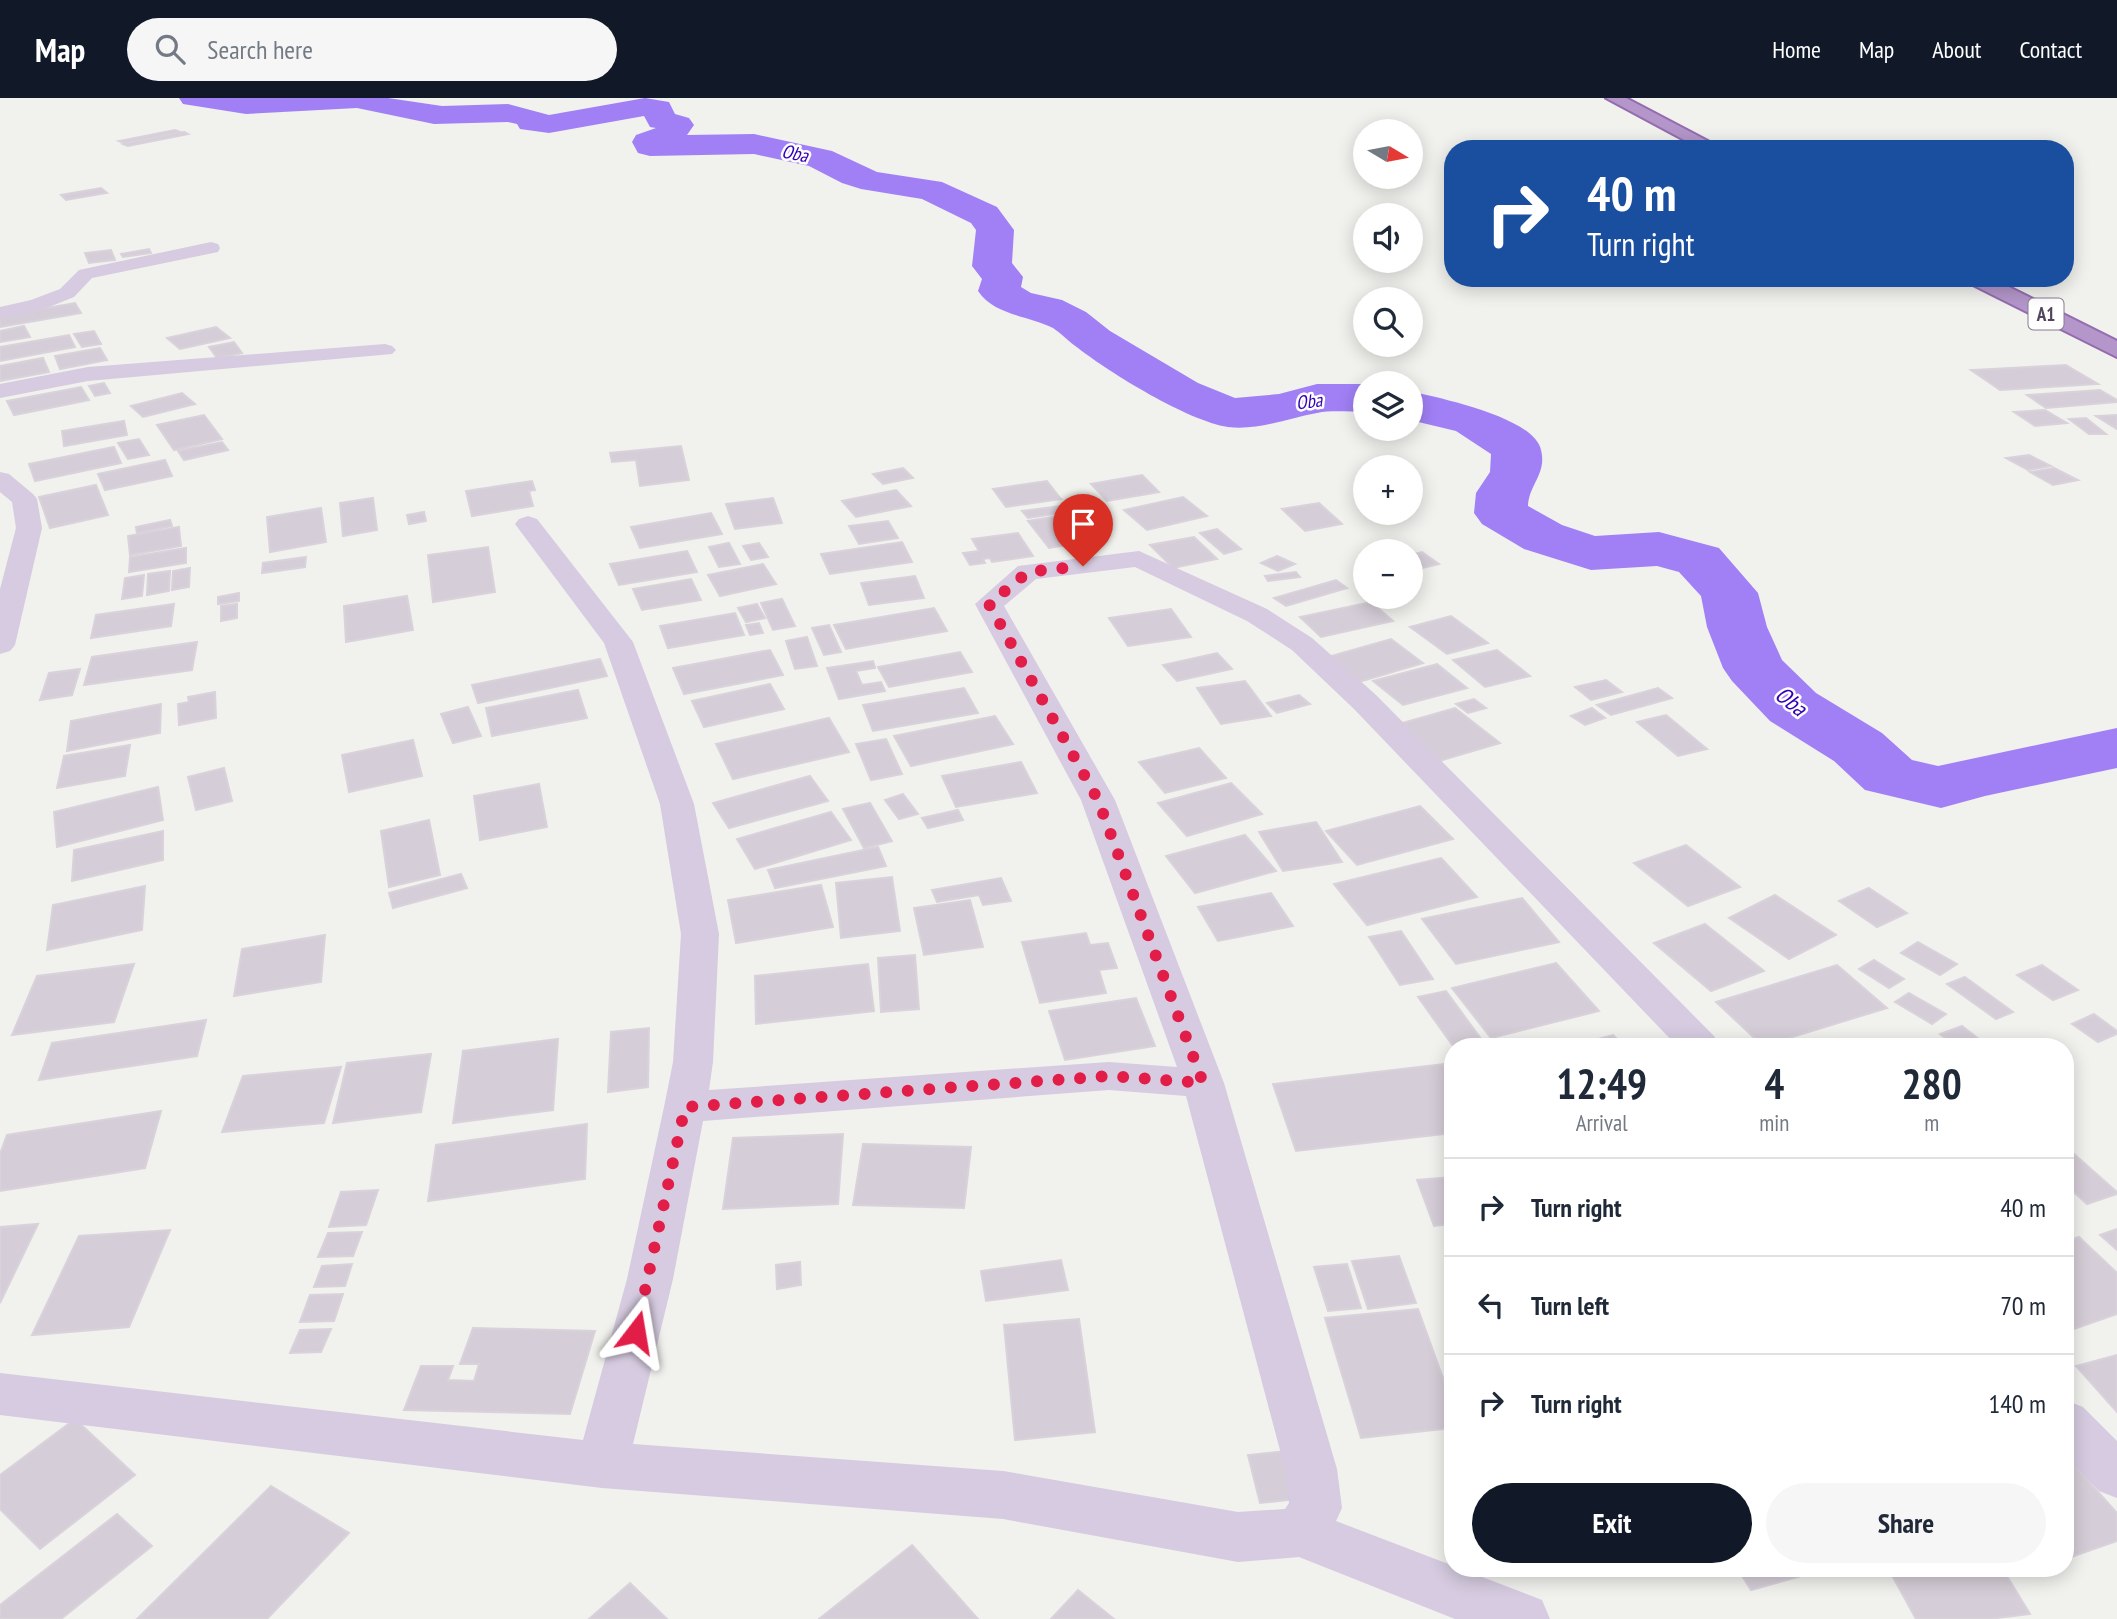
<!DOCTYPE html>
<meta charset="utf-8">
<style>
:root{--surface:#fff;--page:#f6f6f7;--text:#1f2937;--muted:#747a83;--line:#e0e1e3;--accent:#111827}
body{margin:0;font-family:"PT Sans Narrow",sans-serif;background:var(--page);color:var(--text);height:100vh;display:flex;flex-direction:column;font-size:26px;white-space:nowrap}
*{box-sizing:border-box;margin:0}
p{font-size:23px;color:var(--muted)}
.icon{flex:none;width:38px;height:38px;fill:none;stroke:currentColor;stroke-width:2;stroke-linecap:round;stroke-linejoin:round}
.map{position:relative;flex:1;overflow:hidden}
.panel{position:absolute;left:1444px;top:940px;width:630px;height:539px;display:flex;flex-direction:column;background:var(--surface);border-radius:28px;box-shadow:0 4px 18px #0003}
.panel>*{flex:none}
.banner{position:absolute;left:1444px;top:42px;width:630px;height:147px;border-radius:28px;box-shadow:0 4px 18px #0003;background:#1a4fa0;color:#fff;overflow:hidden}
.needle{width:46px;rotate:100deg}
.fabs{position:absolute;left:1353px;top:21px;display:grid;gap:14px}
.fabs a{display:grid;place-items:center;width:70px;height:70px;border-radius:50%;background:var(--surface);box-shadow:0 4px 18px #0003;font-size:35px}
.pin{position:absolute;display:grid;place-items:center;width:60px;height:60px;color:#fff;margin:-72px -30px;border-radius:50% 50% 50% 0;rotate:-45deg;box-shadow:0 0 7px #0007}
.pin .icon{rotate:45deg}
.me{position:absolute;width:77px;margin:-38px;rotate:14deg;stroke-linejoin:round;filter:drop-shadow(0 0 5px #0008)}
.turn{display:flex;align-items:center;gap:24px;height:147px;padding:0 28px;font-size:32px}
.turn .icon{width:91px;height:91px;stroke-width:2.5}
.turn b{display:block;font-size:49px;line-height:60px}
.eta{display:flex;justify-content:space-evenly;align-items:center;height:119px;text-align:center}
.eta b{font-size:42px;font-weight:800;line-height:49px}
.button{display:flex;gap:14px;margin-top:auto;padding:14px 28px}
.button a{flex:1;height:80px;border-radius:42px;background:var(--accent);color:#fff;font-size:28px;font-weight:800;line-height:80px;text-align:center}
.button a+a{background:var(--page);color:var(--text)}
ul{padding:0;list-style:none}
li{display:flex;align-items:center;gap:21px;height:98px;padding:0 28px;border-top:2px solid var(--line)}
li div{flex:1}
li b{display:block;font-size:26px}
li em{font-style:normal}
header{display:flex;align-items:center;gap:42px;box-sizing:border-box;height:98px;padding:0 35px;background:var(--accent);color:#fff}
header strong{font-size:33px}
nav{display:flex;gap:38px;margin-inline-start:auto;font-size:24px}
.search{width:490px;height:63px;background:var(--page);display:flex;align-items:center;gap:18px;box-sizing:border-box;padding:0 24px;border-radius:38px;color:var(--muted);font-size:26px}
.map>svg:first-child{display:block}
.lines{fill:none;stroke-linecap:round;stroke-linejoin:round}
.river{fill:#a180f6;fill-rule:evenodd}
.building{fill:#d5cdd7;stroke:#d9d2db;stroke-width:2}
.trunk-casing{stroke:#946caf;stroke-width:4}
.minor{fill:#d6cbe0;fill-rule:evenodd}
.trunk{fill:#b496ca;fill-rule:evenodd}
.route{stroke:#e11d48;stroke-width:12;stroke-dasharray:0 21.6}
.labels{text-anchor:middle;stroke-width:5;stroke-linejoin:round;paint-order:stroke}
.far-water-label{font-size:19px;font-style:italic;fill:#3400b5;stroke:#fff}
.shield{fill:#fff;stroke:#867c8e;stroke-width:2}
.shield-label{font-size:19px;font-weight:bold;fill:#52445e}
.water-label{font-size:23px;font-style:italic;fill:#3400b5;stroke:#fff}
</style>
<header>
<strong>Map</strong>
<div class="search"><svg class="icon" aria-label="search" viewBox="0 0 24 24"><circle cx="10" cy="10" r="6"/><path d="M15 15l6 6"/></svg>Search here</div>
<nav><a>Home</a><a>Map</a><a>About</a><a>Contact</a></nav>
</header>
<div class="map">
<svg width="2117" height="1521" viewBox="0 0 2117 1521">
<rect width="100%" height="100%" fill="#f1f1ee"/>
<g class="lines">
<!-- river -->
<g class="river">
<path d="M179,0H388L442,8L508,6L549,17L645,0L669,4L675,16L689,20L694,27L687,37L754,36L832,53L877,74L942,84L997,109L1014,132L1012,165L1023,179L1021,189L1031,195L1062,202L1086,214L1110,233L1198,285L1235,300L1279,296L1317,286H1365V314C1350,314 1332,312 1317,315C1289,320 1257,333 1228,329C1188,323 1110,275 1078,250C1069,244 1062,236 1053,230C1028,217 995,218 978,193L982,181L972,168L976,132L971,125L922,101L861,91L842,85L809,68L754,56L650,58L638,55L632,44L636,37L656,30L650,29L644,18L549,35L520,31L517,26L508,24L434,26L357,10L246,16L183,6Z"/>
<path d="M1410,293C1439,300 1534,319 1541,352C1547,376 1529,386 1528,408L1562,427L1595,438L1659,434L1719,450L1758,495L1767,529L1782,562L1816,595L1882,635L1912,662L1938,668L2117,630V670L1985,698L1941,710L1865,692L1834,663L1770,623L1732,583L1723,570L1707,529L1701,498L1679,474L1657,468L1591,472L1524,451L1482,426L1474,415L1476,395L1490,374L1491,356L1456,333L1410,322Z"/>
</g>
</g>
<!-- building -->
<g class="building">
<path d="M175,32L180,34L124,45L119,43Z"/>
<path d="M184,34L188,36L128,48L123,46Z"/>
<path d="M101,90L107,95L66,102L61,97Z"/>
<path d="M149,151L151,155L123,159L121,156Z"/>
<path d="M111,152L115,162L89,165L85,155Z"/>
<path d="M75,205L81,215L0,229V218Z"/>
<path d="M24,228L30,239L0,244V233Z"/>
<path d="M216,229L230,240L180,251L167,240Z"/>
<path d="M94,233L101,246L82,249L74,236Z"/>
<path d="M69,237L75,249L0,263V249Z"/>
<path d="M234,244L242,255L217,260L209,249Z"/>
<path d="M100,250L107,262L60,271L55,258Z"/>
<path d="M43,260L49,274L0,283V268Z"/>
<path d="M2066,267L2098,286L2000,292L1971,272Z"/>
<path d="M104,285L110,295L95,298L89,288Z"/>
<path d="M81,289L89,302L14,317L7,303Z"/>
<path d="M2100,292L2117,302V304L2046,310L2027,297Z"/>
<path d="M182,295L195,306L143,319L131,308Z"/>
<path d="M2045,312L2067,325L2035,328L2014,314Z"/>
<path d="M204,317L222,341L174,352L157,327Z"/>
<path d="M2117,317V331L2096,318Z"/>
<path d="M2086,320L2106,336H2089L2069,321Z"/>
<path d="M124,323L127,337L64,348L62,333Z"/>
<path d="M139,341L149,357L128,361L118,345Z"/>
<path d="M222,344L228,352L184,362L178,353Z"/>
<path d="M681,348L689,382L640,388L636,362L612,364L610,355Z"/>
<path d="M114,349L121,365L35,383L29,366Z"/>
<path d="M2029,357L2051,368L2028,372L2006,360Z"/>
<path d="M165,362L172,378L105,392L98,376Z"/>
<path d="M903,370L913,380L883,386L873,376Z"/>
<path d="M2054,370L2078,382L2053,387L2030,374Z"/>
<path d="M1142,377L1159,394L1107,403L1091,386Z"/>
<path d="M532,383L535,392L529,393L533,408L472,418L466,393Z"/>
<path d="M1047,383L1061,401L1006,409L993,391Z"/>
<path d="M96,387L108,417L50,430L39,399Z"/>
<path d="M896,392L911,408L856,419L842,403Z"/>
<path d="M1183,399L1207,418L1147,432L1124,412Z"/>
<path d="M373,400L377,432L343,438L340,405Z"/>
<path d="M773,400L782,425L735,431L726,406Z"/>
<path d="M1319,405L1342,426L1305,433L1282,411Z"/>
<path d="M1068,407L1073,413L1028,420L1022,413Z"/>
<path d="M321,410L326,444L270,454L267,419Z"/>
<path d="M424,414L426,423L409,426L407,417Z"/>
<path d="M711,415L722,436L640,450L631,429Z"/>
<path d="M1076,415L1099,442L1049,450L1028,423Z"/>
<path d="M170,422L172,428L137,435L136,429Z"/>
<path d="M888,423L898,440L859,446L849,428Z"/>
<path d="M179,429L181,448L130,457L128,438Z"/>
<path d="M1217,431L1241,451L1224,456L1200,435Z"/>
<path d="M1018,435L1033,458L992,464L990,460L983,461L985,465L970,467L963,455L979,453L972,441Z"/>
<path d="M1194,439L1217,461L1173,470L1150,447Z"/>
<path d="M902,444L912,464L830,476L821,456Z"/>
<path d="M729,445L740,466L719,469L709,449Z"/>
<path d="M759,445L768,459L751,462L743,448Z"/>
<path d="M488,449L495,494L433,504L428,457Z"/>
<path d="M186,450V465L129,474L130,459Z"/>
<path d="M687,453L697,474L619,487L610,466Z"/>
<path d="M1422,454L1439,466L1410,473V457Z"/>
<path d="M1277,458L1295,466L1278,473L1261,465Z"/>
<path d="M306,459L305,469L262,475L263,465Z"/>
<path d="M763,466L776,486L720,498L708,477Z"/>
<path d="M190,470L189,489L172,492L173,473Z"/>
<path d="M170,473L169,493L147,497L148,476Z"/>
<path d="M1296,474L1300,479L1268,483L1265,478Z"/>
<path d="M144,477L142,498L122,501L125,480Z"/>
<path d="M915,478L924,500L869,507L861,485Z"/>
<path d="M691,481L701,502L642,512L633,491Z"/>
<path d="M1336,482L1347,490L1286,508L1274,500Z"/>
<path d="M239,495V503L218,506V499Z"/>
<path d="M407,498L413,532L346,544L344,508Z"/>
<path d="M782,501L795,528L773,532L761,505Z"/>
<path d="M1371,504L1393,523L1321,539L1300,519Z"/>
<path d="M174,506L171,528L91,540L96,517Z"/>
<path d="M237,506V520L221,523V508Z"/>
<path d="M757,506L765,520L746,524L738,510Z"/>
<path d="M934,510L947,533L846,551L834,527Z"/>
<path d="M1171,511L1191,539L1128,548L1109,520Z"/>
<path d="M735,515L744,537L668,550L660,528Z"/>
<path d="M1451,518L1488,545L1447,556L1410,529Z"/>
<path d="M759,525L763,535L750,537L746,527Z"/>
<path d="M829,527L841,554L824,557L812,530Z"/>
<path d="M807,539L817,568L795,571L786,543Z"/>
<path d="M1391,541L1423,565L1359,584L1328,559Z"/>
<path d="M197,544L192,572L84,587L92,559Z"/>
<path d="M770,552L783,577L684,596L673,570Z"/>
<path d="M1497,552L1530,578L1485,589L1453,562Z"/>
<path d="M960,554L972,574L889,589L878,569Z"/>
<path d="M1217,555L1232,571L1177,583L1163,567Z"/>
<path d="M600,561L607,578L478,605L472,587Z"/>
<path d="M873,563L875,570L856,573L862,587L881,584L885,593L839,601L827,570Z"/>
<path d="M1437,566L1467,590L1403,607L1373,583Z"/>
<path d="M80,571L72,597L40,602L49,575Z"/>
<path d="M1606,582L1622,594L1591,602L1575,589Z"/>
<path d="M1245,583L1271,618L1221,626L1197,590Z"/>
<path d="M770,586L784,611L704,629L692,603Z"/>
<path d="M964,590L978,615L873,633L863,607Z"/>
<path d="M1658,590L1672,600L1611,617L1597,607Z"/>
<path d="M578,592L587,620L492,638L486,610Z"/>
<path d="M215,594L216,620L179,627L178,606L189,604L188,599Z"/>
<path d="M1299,597L1310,606L1277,615L1267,605Z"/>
<path d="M1474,601L1486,610L1468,615L1456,606Z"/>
<path d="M161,606L160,635L67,653L71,623Z"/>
<path d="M468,609L481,638L453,645L441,616Z"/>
<path d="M1455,610L1500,645L1436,664L1392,628Z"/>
<path d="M1592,610L1605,620L1585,627L1571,618Z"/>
<path d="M1666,617L1707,651L1678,658L1637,624Z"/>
<path d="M995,618L1013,646L911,668L894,638Z"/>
<path d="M829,620L849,654L733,681L716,646Z"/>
<path d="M886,641L902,676L871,682L856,646Z"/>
<path d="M413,642L422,678L349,694L342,657Z"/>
<path d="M130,647L125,678L57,690L64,658Z"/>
<path d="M1199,650L1226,680L1165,695L1139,664Z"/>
<path d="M1021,664L1037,695L956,709L942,678Z"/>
<path d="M224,670L232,703L196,712L188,679Z"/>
<path d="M810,678L828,703L729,730L713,705Z"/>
<path d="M1231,685L1262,716L1187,738L1158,705Z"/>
<path d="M539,686L547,729L480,742L474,698Z"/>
<path d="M158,689L163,722L57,749L54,714Z"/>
<path d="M903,696L918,716L899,721L885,702Z"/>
<path d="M870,705L892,743L864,750L843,711Z"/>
<path d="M1420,708L1453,741L1357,767L1326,733Z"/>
<path d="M958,712L963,722L928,730L922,720Z"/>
<path d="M831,714L851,742L755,771L737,741Z"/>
<path d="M429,722L440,777L389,789L381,733Z"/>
<path d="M1316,724L1342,764L1283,773L1259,734Z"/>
<path d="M163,733V762L72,783L74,752Z"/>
<path d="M1245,737L1276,773L1195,795L1166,758Z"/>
<path d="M1686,747L1740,789L1688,808L1634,765Z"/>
<path d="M878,749L886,768L775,790L768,772Z"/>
<path d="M1441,760L1477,799L1367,827L1334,786Z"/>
<path d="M461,776L467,790L393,810L389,795Z"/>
<path d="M892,779L900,833L841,840L836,785Z"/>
<path d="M1001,780L1011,803L983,807L979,797L937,804L932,792Z"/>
<path d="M821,787L833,829L736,845L728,802Z"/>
<path d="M145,788L142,832L47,852L53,807Z"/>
<path d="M1869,790L1907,815L1877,829L1839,803Z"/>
<path d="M1271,795L1293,828L1218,843L1198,809Z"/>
<path d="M1775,797L1836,837L1789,861L1729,820Z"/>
<path d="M1522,800L1559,844L1456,866L1422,821Z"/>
<path d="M970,802L983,849L924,857L914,810Z"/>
<path d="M1705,826L1764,873L1711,893L1654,845Z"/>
<path d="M1401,833L1433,881L1400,887L1369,839Z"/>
<path d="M1086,835L1090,847L1108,845L1117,870L1099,872L1106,895L1040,905L1022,844Z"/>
<path d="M325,837L321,884L234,898L242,851Z"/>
<path d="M1918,844L1957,866L1940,877L1901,855Z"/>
<path d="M915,857L919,911L881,914L878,860Z"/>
<path d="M1874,862L1904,881L1889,890L1859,871Z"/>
<path d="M1556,865L1599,913L1491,940L1452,890Z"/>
<path d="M134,866L114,924L12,937L37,878Z"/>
<path d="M868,866L874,913L756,926L755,878Z"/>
<path d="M1837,867L1887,910L1763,948L1716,904Z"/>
<path d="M2042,867L2078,892L2053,902L2017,877Z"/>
<path d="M1965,879L2013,914L1996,921L1947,886Z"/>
<path d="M1446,893L1484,945L1453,948L1418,899Z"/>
<path d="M1909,895L1946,916L1932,926L1895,904Z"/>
<path d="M1136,900L1155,948L1065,962L1049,913Z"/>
<path d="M2094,916L2117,933V936L2098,944L2072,926Z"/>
<path d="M206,922L197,958L39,982L52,945Z"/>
<path d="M1962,928L1988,948H1955L1940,936Z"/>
<path d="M649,930L648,989L608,994L611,934Z"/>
<path d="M1613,937L1624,948H1572Z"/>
<path d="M558,941L553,1012L453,1025L463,953Z"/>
<path d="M431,956L421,1014L333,1025L347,965Z"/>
<path d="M1452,965V1035L1296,1053L1273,986Z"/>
<path d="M341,969L324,1025L222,1034L243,978Z"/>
<path d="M161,1013L145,1070L0,1093V1056L7,1037Z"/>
<path d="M587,1026L585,1081L428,1103L436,1047Z"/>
<path d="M843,1036L838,1106L723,1111L733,1040Z"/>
<path d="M863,1046L971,1049L964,1110L853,1107Z"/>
<path d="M2065,1048L2117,1094V1096L2087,1106L2065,1086Z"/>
<path d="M1452,1079V1126L1434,1128L1417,1082Z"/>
<path d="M378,1092L366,1127L329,1129L341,1094Z"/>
<path d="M38,1126L0,1205V1129Z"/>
<path d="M2117,1131V1152L2100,1137Z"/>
<path d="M170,1132L129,1229L32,1237L79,1138Z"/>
<path d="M362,1134L353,1158L318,1159L328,1135Z"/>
<path d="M2079,1139L2117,1175V1216L2065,1234V1144Z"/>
<path d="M1399,1158L1416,1205L1368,1211L1352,1163Z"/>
<path d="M1061,1162L1068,1192L986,1203L981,1173Z"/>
<path d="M800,1164L801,1187L777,1191L776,1167Z"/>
<path d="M352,1166L345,1188L314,1189L322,1168Z"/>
<path d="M1347,1166L1361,1210L1328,1213L1314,1169Z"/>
<path d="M343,1196L334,1223L300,1224L310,1197Z"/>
<path d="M1418,1211L1452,1305V1330L1361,1340L1325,1220Z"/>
<path d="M1079,1221L1095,1334L1015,1342L1004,1227Z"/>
<path d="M473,1230L595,1233L570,1316L404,1312L421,1268H453L448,1282L474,1283L479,1266H460Z"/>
<path d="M331,1231L321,1254L290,1255L300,1232Z"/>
<path d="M2117,1257V1314L2076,1268Z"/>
<path d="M75,1321L135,1377L40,1451L0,1411V1377Z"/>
<path d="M1295,1352L1308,1400L1260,1405L1248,1357Z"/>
<path d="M2065,1357L2117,1415V1443L2065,1461Z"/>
<path d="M271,1388L349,1435L267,1521H137Z"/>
<path d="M117,1416L152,1448L61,1521H0V1507Z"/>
<path d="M912,1447L978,1521H819Z"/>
<path d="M1737,1470H1830L1751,1492Z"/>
<path d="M1888,1470H2002L2030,1516L1989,1521H1916Z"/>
<path d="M630,1485L667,1521H589Z"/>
<path d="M1078,1492L1114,1521H1051Z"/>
</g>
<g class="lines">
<defs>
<g id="trunk">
<path d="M1606,0H1626L1723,51H1701Z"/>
<path d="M1964,180H1991L2117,243V259L1967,184Z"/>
</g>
</defs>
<!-- trunk casing -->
<use href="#trunk" class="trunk-casing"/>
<!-- minor -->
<g class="minor">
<path d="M211,144L218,146L220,150L218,154L92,180L74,199L44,211L0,221V209L31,202L60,191L79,172Z"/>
<path d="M385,246L392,248L396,252L392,256L88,283L0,300V286L88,269Z"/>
<path d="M0,374L9,376L33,396L37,401L42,430L15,547L10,553L0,556V491L16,430L12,404L0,394Z"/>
<path d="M528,418L537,421L633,544L694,706L719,836L713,964L709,992L1109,964L1177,969L1081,702L975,506L1018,468L1139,453L1267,511L1312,540L1376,597L1714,938L1720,948H1677L1354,611L1292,552L1247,523L1135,469L1036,481L1004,508L1115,702L1224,985L1337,1371L1342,1410L1336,1423L1542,1502L1550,1521H1455L1299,1459L1238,1464L1003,1421L602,1390L0,1317V1275L583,1342L627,1181L664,1009L673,964L681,836L660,706L604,545L515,426L519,421ZM1109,992L1186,998L1285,1371L1289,1405L1285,1411L1238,1414L1003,1373L633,1346L673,1181L703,1023Z"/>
<path d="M2065,1302L2083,1309L2117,1343V1400L2099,1393L2065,1358Z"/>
</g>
<!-- trunk -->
<use href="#trunk" class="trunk"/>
</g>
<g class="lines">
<!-- route -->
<path class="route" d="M636,1234L685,1009L1110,978L1203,985L1098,702L989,506L1028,474L1083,468"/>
</g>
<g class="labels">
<!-- far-water labels -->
<g class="far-water-label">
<text transform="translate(795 55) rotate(11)" y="7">Oba</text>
<text transform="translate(1309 303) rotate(-7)" y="7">Oba</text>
</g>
<!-- shield labels -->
<rect class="shield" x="2028.5" y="200.5" width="35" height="31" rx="5"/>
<g class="shield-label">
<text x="2046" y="223">A1</text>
</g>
<!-- water labels -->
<g class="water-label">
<text transform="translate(1791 603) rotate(39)" y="8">Oba</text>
</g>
</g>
</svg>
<div class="fabs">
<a><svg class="needle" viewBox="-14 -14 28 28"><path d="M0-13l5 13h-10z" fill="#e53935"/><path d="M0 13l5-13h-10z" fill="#747a83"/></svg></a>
<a><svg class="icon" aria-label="sound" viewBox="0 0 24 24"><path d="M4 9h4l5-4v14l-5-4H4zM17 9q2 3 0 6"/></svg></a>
<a><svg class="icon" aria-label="search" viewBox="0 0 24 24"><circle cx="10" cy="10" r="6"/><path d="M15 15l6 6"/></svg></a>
<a><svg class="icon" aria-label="layers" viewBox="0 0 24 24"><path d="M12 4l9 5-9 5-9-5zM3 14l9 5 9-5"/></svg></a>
<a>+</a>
<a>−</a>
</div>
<div class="pin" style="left:1083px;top:468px;background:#d93025"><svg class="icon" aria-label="arrive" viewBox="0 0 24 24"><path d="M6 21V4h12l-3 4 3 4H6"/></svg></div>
<svg class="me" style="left:636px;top:1234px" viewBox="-20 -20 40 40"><path d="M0-17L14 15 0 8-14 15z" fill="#e11d48" stroke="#fff" stroke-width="4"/></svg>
<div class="banner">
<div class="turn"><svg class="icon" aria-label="right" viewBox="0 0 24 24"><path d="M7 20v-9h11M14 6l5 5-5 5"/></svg><div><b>40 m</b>Turn right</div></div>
</div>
<section class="panel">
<div class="eta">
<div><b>12:49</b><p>Arrival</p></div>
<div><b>4</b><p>min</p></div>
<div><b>280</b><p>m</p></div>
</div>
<ul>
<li><svg class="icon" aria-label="right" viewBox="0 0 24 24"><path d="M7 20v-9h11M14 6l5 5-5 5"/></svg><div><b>Turn right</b></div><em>40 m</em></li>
<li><svg class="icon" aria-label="left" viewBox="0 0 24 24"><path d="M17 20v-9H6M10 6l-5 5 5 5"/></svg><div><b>Turn left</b></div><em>70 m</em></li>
<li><svg class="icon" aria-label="right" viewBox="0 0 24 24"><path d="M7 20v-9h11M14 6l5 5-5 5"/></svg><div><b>Turn right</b></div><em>140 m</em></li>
</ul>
<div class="button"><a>Exit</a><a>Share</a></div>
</section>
</div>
